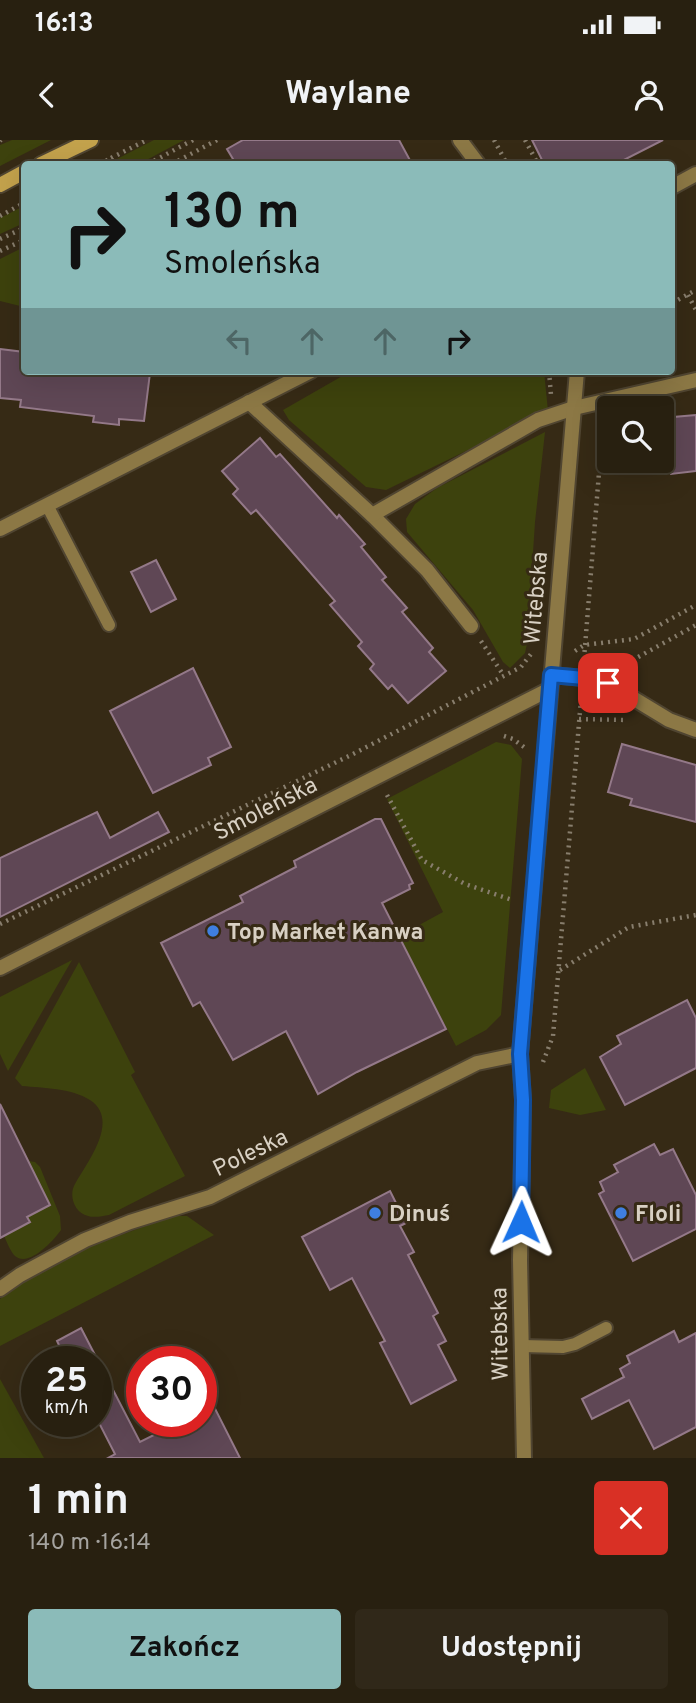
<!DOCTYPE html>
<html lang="pl">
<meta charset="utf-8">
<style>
:root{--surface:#282010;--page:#302819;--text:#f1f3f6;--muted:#a5a39f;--line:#443e30;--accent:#8bbbb9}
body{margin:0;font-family:Overpass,sans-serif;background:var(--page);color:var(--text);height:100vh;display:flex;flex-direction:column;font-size:26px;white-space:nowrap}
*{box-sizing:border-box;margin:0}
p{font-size:23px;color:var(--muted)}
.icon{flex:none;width:38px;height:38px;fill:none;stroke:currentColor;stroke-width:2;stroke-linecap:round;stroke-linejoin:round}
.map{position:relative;height:1318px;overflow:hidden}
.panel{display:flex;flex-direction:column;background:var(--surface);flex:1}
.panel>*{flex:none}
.guide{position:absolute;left:21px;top:21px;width:654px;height:214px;border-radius:7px;box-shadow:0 7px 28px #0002,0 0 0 2px var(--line);background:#8bbbb9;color:#111;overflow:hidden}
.buttons{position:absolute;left:597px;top:256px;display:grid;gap:14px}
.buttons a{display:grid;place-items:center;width:77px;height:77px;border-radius:7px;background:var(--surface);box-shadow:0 7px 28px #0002,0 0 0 2px var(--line);font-size:35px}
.speed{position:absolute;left:21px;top:1206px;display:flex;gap:14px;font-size:35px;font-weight:700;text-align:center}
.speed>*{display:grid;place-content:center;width:91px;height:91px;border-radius:50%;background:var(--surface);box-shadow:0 7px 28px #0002,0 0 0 2px var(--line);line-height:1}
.speed small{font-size:18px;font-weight:400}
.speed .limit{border:10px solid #d22;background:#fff;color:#111}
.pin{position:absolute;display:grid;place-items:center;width:60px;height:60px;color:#fff;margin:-30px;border-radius:14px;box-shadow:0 4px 10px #0006}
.me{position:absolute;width:77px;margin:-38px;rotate:1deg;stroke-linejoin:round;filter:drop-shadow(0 0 5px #0008)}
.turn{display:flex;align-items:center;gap:24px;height:147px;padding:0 28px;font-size:32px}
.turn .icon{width:91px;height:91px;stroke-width:2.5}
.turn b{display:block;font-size:49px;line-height:60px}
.lanes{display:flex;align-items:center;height:66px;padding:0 28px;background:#0003;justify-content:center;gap:35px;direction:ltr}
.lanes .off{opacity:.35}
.round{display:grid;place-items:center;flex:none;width:74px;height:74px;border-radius:7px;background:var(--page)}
.headline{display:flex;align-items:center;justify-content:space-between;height:119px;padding:0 28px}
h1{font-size:42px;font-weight:700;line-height:52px}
.primary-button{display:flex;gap:14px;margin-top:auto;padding:14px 28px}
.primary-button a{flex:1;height:80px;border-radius:7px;background:var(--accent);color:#111;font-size:28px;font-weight:700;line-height:80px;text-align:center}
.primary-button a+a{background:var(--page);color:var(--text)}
.status{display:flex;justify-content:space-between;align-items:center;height:49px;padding:0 35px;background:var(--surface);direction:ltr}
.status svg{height:19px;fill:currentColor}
header{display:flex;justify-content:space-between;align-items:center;height:91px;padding:0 28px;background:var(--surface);font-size:32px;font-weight:700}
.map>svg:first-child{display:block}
.green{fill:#3d420d}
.building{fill:#5f4755;stroke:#947989;stroke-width:2}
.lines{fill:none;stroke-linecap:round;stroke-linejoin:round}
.lane-casing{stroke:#504531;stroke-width:16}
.street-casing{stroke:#504531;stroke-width:18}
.secondary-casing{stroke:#504531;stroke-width:18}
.path{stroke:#887e6d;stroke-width:4.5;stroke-dasharray:2 5;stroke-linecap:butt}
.lane{stroke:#8c7845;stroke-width:12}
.street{stroke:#8c7845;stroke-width:14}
.secondary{stroke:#c3a24c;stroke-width:14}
.route-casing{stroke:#114b97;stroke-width:18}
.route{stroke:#1a73e8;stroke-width:12}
.shop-dot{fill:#3f7fe0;stroke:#362a15;stroke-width:2.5}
.labels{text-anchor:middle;stroke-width:6;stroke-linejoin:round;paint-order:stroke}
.street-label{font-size:23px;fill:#d8d0c3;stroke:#362a15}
.poi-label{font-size:23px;font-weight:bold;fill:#d8d0c3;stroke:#362a15;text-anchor:start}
</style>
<div class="status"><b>16:13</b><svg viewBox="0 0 49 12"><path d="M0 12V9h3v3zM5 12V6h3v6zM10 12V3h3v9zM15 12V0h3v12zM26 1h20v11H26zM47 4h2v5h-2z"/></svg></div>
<header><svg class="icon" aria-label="back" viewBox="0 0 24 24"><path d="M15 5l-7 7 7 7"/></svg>Waylane<svg class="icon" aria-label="person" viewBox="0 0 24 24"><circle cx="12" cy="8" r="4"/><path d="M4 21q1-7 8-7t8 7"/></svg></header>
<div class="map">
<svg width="696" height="1318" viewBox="0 0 696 1318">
<rect width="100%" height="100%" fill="#362a15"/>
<!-- green -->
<g class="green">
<path d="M12,0H51L0,26V5Z"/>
<path d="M154,0H184L139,24H117L115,20Z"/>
<path d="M24,66V83L0,94V78Z"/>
<path d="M24,107V167L0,161V119Z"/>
<path d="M351,231H544L548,271L386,350L366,347L289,280L283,270Z"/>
<path d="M545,292L535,382L527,504L525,513L510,528L503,522L473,470L407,392L406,379L415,364L437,348Z"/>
<path d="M496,602L511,605L522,619L501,875L486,890L456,906L399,796L443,772L387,659Z"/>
<path d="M72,820L8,931L0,914V857Z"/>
<path d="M79,822L135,932L131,935L185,1036L109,1075C103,1076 94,1078 88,1076C75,1073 69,1057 74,1046C84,1026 122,981 90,960C71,948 43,948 22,946L15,938Z"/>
<path d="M585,928L606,970L580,975L549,968L551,950Z"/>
<path d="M28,1021L35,1022L40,1027L60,1076L61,1090C54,1100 29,1128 15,1116C10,1111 7,1102 4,1096L30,1082L27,1077Z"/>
<path d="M175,1076H187L214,1095L0,1206V1159C51,1117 114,1097 175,1076Z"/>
<path d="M0,1239L44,1318H0Z"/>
</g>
<!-- building -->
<g class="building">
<path d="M243,0H399L412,24H236L227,9Z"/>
<path d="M532,0H663L616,24H544Z"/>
<path d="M0,209L24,212V231H128L150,233L144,281L119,279V285L93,282L94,276L20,267L21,260L0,258Z"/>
<path d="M696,275V331L671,334L670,328H662V278Z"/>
<path d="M260,298L276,317L280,314L337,378L339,375L365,404L361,407L386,437L382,440L407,468L402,472L433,508L429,512L446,531L408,563L392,545L388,549L370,529L374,524L358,506L362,502L330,465L335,461L256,370L251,374L233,354L238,349L222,331Z"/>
<path d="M156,420L176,459L151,472L131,432Z"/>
<path d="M193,528L231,607L208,618L211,625L153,653L110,571Z"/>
<path d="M622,604L696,625V682L630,665L632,659L608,652Z"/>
<path d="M97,672L110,698L158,672L169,692L0,777V718Z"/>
<path d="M375,679H381L413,743L409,745L410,749L382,763L446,889L357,932L318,954L286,891L233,920L200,862L193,866L161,803L243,762L240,756L296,727L294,721Z"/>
<path d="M687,860L696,878V928L625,965L600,917L621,904L617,896Z"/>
<path d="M0,964L50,1065L27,1077L30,1082L0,1098Z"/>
<path d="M654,1004L660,1015L673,1009L696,1055V1089L633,1121L599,1054L604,1051L600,1042L618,1032L614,1025Z"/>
<path d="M390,1051L406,1083L400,1086L414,1112L408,1115L438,1173L433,1176L446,1201L438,1205L456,1240L411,1264L380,1203L385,1201L352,1138L330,1150L302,1097Z"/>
<path d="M81,1188L140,1302L182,1281H201V1241L240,1318H108L115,1314L96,1277V1222H67L57,1201Z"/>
<path d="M674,1191L679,1202L696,1193V1287L654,1309L629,1260L592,1279L582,1259L624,1237L620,1229L630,1223L627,1216Z"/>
</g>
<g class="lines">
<defs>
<g id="lane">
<path d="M47,365L109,485"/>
<path d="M522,1206L563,1207L575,1204L606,1188"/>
</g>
<g id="street">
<path d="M460,0L478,24"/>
<path d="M672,47L696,34"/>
<path d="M249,262L372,375L427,430L471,486"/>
<path d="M372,375L538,280L574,268L696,240"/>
<path d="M0,389L311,231"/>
<path d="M551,535L584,538L608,543L669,580L696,590"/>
<path d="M0,828L550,549"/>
<path d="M0,1149L20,1135L85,1100L130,1082L210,1057L477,923L520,914"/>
<path d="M524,1318L520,1120L523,960L520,914L577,231"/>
</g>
<g id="secondary">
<path d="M41,24L91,0"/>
<path d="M0,45L24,32"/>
</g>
</defs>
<!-- lane casing -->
<use href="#lane" class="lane-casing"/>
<!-- street casing -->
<use href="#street" class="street-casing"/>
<!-- secondary casing -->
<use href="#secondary" class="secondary-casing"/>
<!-- path -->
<g class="path">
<path d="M494,0L507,24"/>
<path d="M525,0L538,24"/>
<path d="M0,1L1,0"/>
<path d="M111,18L147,0"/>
<path d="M100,24L111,18L114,24"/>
<path d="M148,24L193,0"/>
<path d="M172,24L217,0"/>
<path d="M0,76L24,63"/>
<path d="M0,99L24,88"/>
<path d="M0,111L24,100"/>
<path d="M688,155L696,170"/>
<path d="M672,163L696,150"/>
<path d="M549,231L551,255"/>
<path d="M481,501L504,536"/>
<path d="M575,511L584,505L634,499L696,465"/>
<path d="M584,519L603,283"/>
<path d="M622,530L631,521L696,485"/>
<path d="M579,579L627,580"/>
<path d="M504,596L513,599L524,607"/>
<path d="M387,655L422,720L465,744L512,760"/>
<path d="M0,784L351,615L521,527L531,514"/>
<path d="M560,830L629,787L696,775"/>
<path d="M543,922L553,896L581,559"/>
</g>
<!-- lane -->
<use href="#lane" class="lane"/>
<!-- street -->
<use href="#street" class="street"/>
<!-- secondary -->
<use href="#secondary" class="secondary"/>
</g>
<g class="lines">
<defs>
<path id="route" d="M521,1082L523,960L520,914L551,535L584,538L608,543"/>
</defs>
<!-- route casing -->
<use href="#route" class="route-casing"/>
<!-- route -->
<use href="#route" class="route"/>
</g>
<!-- markers -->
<g class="shop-dot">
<circle cx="213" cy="791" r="7"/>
<circle cx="375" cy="1073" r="7"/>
<circle cx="621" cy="1073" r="7"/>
</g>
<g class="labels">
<!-- street labels -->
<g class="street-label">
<text transform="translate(535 458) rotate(-85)" y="8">Witebska</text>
<text transform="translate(265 668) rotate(-27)" y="8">Smoleńska</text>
<text transform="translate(250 1012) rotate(-26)" y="8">Poleska</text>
<text transform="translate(499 1194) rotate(-91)" y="8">Witebska</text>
</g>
<!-- poi labels -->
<g class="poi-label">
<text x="227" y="799">Top Market Kanwa</text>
<text x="389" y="1081">Dinuś</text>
<text x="635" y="1081">Floli</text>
</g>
</g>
</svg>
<div class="buttons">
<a><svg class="icon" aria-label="search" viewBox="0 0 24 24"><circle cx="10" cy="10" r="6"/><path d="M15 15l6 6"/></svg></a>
</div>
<div class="speed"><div>25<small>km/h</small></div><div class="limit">30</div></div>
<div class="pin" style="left:608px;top:543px;background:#d93025"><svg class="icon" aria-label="arrive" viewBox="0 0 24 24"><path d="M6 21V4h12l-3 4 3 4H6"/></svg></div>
<svg class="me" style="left:521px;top:1082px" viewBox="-20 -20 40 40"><path d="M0-17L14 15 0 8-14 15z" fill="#1a73e8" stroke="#fff" stroke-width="4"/></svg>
<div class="guide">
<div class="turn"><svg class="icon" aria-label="right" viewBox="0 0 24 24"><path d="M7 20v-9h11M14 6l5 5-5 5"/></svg><div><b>130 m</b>Smoleńska</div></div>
<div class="lanes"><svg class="icon off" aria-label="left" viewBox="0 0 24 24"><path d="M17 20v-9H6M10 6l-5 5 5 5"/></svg><svg class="icon off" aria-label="ahead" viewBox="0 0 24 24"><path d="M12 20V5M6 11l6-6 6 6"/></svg><svg class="icon off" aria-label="ahead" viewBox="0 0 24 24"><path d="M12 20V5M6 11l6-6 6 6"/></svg><svg class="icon" aria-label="right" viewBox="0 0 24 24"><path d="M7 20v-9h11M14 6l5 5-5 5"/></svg></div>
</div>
</div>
<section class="panel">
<div class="headline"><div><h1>1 min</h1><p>140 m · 16:14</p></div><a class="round" style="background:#d93025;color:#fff"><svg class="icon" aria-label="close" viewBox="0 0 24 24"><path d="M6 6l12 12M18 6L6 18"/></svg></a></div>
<div class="primary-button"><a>Zakończ</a><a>Udostępnij</a></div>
</section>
